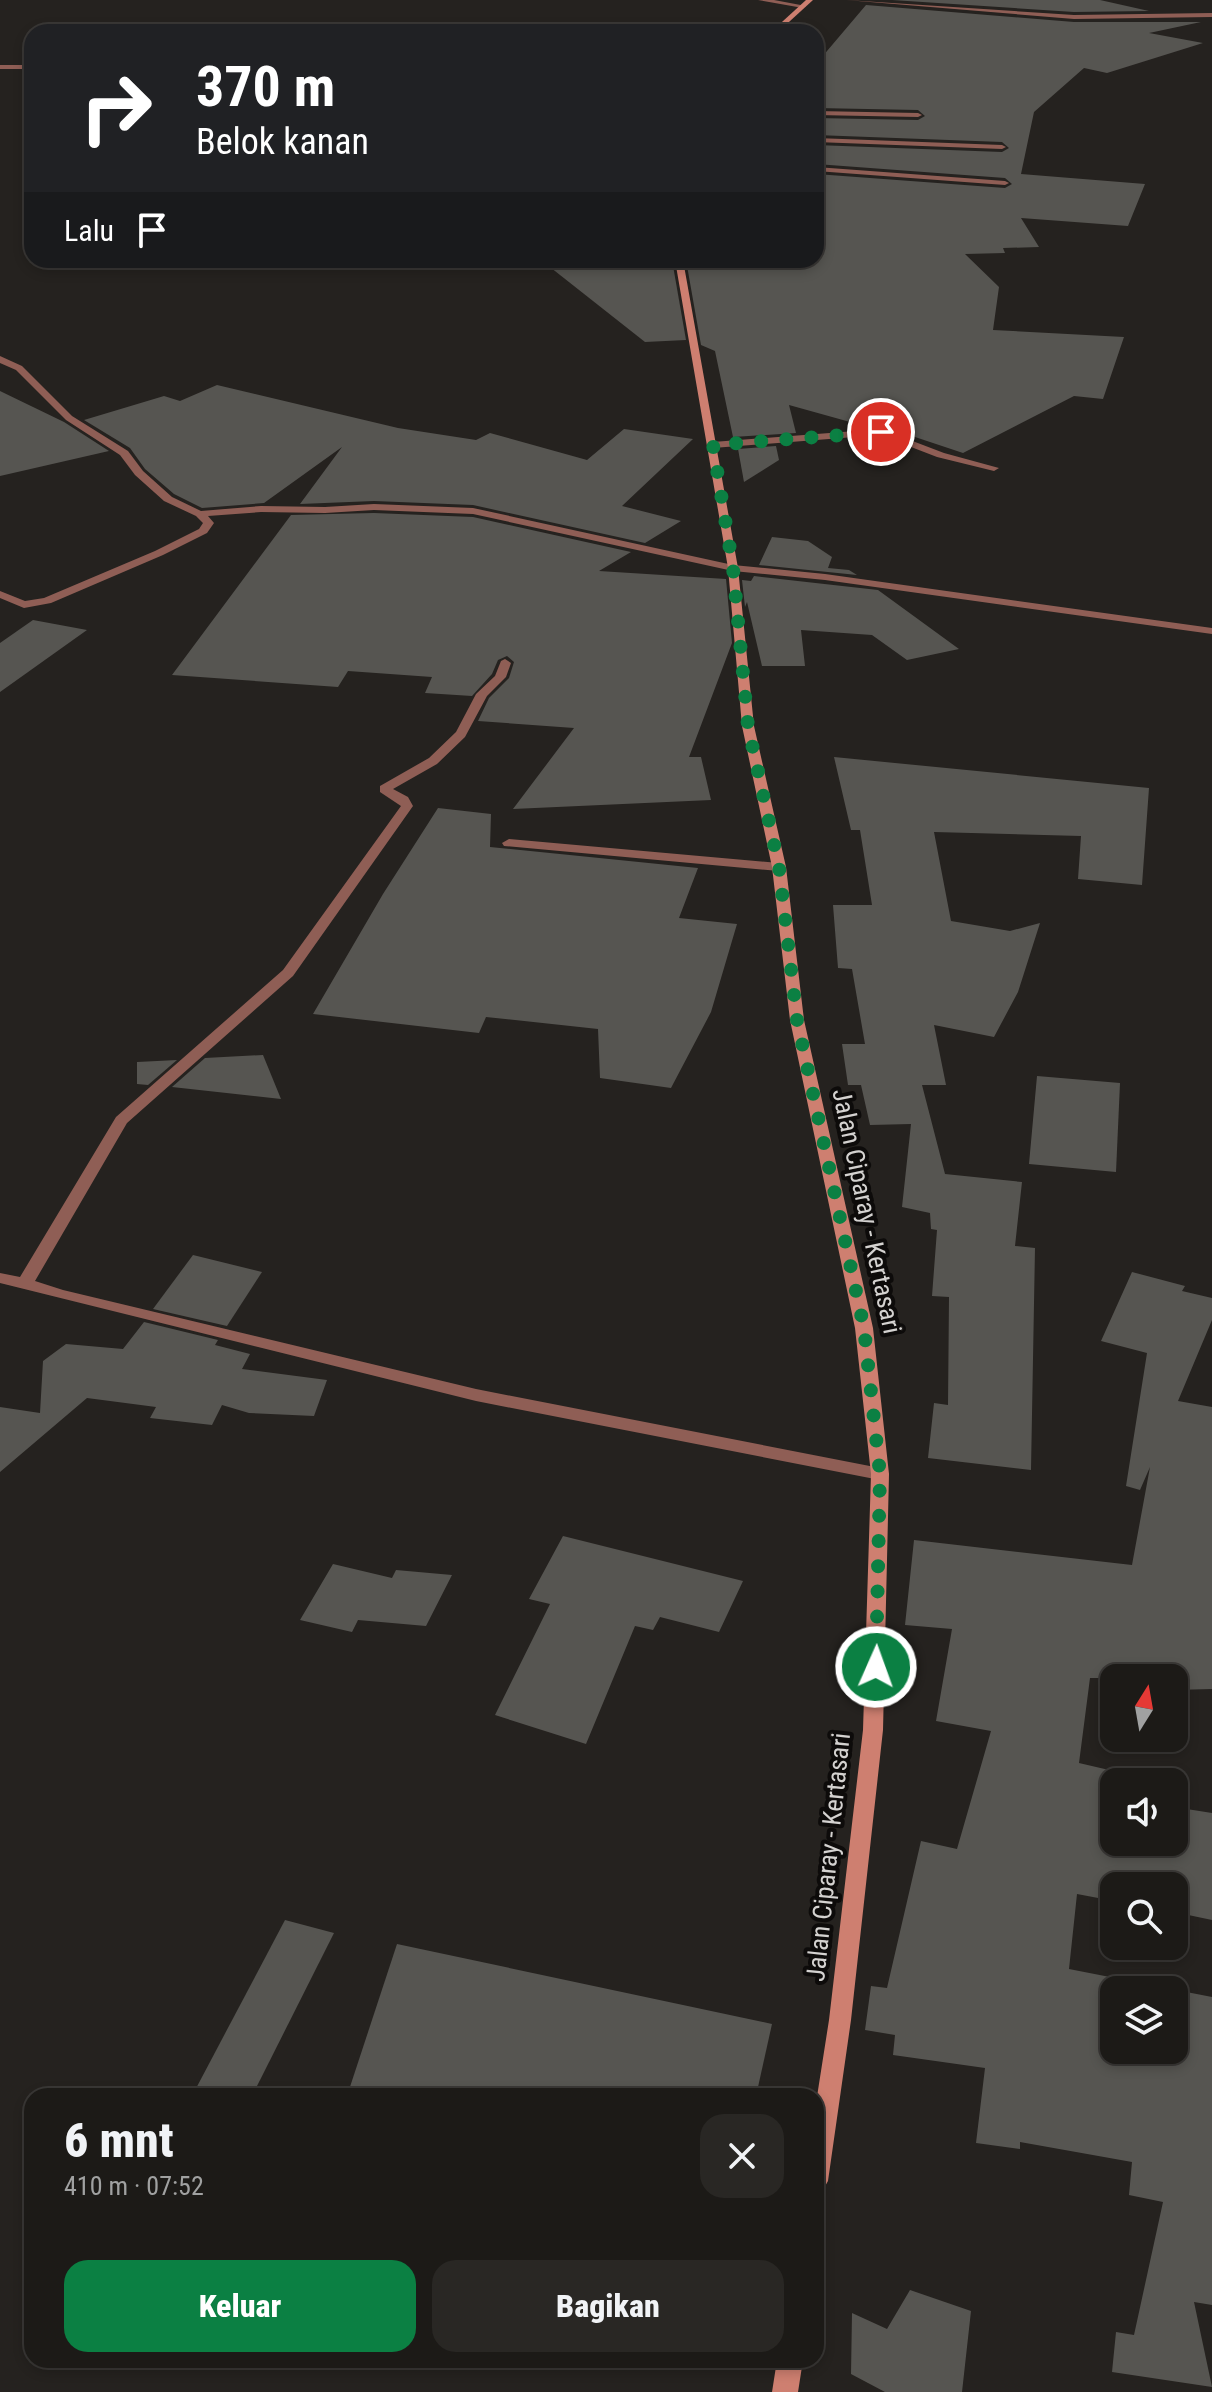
<!DOCTYPE html>
<html lang="id">
<meta charset="utf-8">
<style>
:root{--surface:#1c1a17;--page:#292724;--text:#f1f3f6;--muted:#a0a1a1;--line:#3a3836;--accent:#0b8043}
body{margin:0;font-family:"Roboto Condensed",sans-serif;background:var(--page);color:var(--text);height:100vh;display:flex;flex-direction:column;font-size:30px;white-space:nowrap}
*{box-sizing:border-box;margin:0}
p{font-size:26px;color:var(--muted)}
.icon{flex:none;width:44px;height:44px;fill:none;stroke:currentColor;stroke-width:2;stroke-linecap:round;stroke-linejoin:round}
.map{position:relative;flex:1;overflow:hidden}
.sheet{position:absolute;left:24px;top:2088px;width:800px;height:280px;display:flex;flex-direction:column;background:var(--surface);border-radius:24px;box-shadow:0 4px 12px #0003,0 0 0 2px var(--line)}
.sheet>*{flex:none}
.hud{position:absolute;left:24px;top:24px;width:800px;height:244px;border-radius:24px;box-shadow:0 4px 12px #0003,0 0 0 2px var(--line);background:#202124;color:#fff;overflow:hidden}
.needle{width:52px;rotate:11deg}
.tools{position:absolute;left:1100px;top:1664px;display:grid;gap:16px}
.tools a{display:grid;place-items:center;width:88px;height:88px;border-radius:16px;background:var(--surface);box-shadow:0 4px 12px #0003,0 0 0 2px var(--line);font-size:40px}
.pin{position:absolute;display:grid;place-items:center;width:68px;height:68px;color:#fff;margin:-34px;border:4px solid #fff;border-radius:50%;box-shadow:0 2px 8px #0007}
.me{position:absolute;width:88px;margin:-44px;rotate:2deg;stroke-linejoin:round;filter:drop-shadow(0 0 6px #0008)}
.turn{display:flex;align-items:center;gap:28px;height:168px;padding:0 40px;font-size:36px}
.turn .icon{width:104px;height:104px;stroke-width:2.5}
.turn b{display:block;font-size:56px;line-height:68px}
.then{display:flex;align-items:center;height:76px;padding:0 40px;background:#0003;gap:16px;font-size:30px}
.round{display:grid;place-items:center;flex:none;width:84px;height:84px;border-radius:24px;background:var(--page)}
.summary{display:flex;align-items:center;justify-content:space-between;height:136px;padding:0 40px}
h1{font-size:48px;font-weight:800;line-height:60px}
.button{display:flex;gap:16px;margin-top:auto;padding:16px 40px}
.button a{flex:1;height:92px;border-radius:24px;background:var(--accent);color:#fff;font-size:32px;font-weight:800;line-height:92px;text-align:center}
.button a+a{background:var(--page);color:var(--text)}
.map>svg:first-child{display:block}
.building{fill:#565551;fill-rule:evenodd}
.lines{fill:none;stroke-linecap:round;stroke-linejoin:round}
.street{fill:#8f5e55;fill-rule:evenodd}
.secondary{fill:#ce7f70;fill-rule:evenodd}
.route{stroke:#0b8043;stroke-width:14;stroke-dasharray:0 25.2}
.labels{text-anchor:middle;stroke-width:8;stroke-linejoin:round;paint-order:stroke}
.street-label{font-size:26px;fill:#d4d2d0;stroke:#0d0b0a}
</style>
<div class="map">
<svg width="1212" height="2392" viewBox="0 0 1212 2392">
<rect width="100%" height="100%" fill="#25221f"/>
<!-- building -->
<g class="building">
<path d="M892,0H1100L1149,11L1074,12Z"/>
<path d="M866,5L1074,22H1201L1149,33L1203,43L1107,73L1084,68L1034,112L1021,174L1145,184L1128,226L1021,218L1039,247L1003,248L1005,253L965,254L999,287L993,330L1124,337L1103,399L1074,396L963,453L882,426L868,427L789,405L796,433L733,437L715,351L701,345L686,260H816V174L1005,188L1012,184L1005,178L816,164V145L1002,152L1009,148L1002,142L816,135V118L918,120L925,116L918,110L816,108V64Z"/>
<path d="M541,260H672L686,340L645,342Z"/>
<path d="M217,385L398,428L476,440L490,433L587,460L624,429L693,439L622,506L681,521L645,543L473,505L374,501L300,504L342,447L264,503L202,508L174,494L145,469L130,448L84,420L164,396L180,401Z"/>
<path d="M0,391L64,422L109,451L0,476Z"/>
<path d="M776,446L779,460L744,482L738,449Z"/>
<path d="M374,513L473,517L631,552L599,571L726,579L732,643L689,757H701L711,800L513,809L574,728L478,721L489,698L509,678L514,662L507,656L498,660L492,674L472,696L425,693L432,677L348,671L338,687L172,675L291,515Z"/>
<path d="M772,537L808,541L832,557L828,568L849,570L857,575L759,565Z"/>
<path d="M754,576L878,590L959,649L907,660L872,635L801,630L805,666H762L747,602L745,607L742,580L751,581Z"/>
<path d="M33,620L87,630L0,692V643Z"/>
<path d="M834,757L1149,788L1142,885L1078,879L1081,836L934,832L951,921L1010,931L1040,923L1018,992L994,1037L934,1025L946,1085H922L945,1174L1022,1182L1015,1246L1035,1248L1031,1470L928,1458L934,1403L948,1405L949,1297L932,1296L937,1230L931,1229L930,1213L902,1207L911,1124L870,1125L861,1085H848L842,1044H865L852,969L838,968L833,905H872L860,830H851Z"/>
<path d="M438,808L491,814L490,847L698,868L679,918L737,924L711,1012L671,1088L600,1078L598,1029L486,1017L479,1033L313,1014L383,894Z"/>
<path d="M263,1055L281,1099L172,1087L205,1058Z"/>
<path d="M177,1060L148,1085L137,1084V1062Z"/>
<path d="M1037,1076L1120,1083L1116,1172L1029,1164Z"/>
<path d="M193,1255L262,1272L227,1326L153,1309Z"/>
<path d="M1132,1272L1185,1286L1182,1291L1212,1298V1320L1178,1401L1212,1407V1689L1174,1690V1678H1090L1079,1763L1109,1770L1103,1795L1114,1797V1842H1174V1807L1212,1813V1920L1174,1912V1886H1114V1901L1077,1894L1069,1969L1212,1997V2305L1194,2302L1212,2387L1112,2372L1116,2332L1134,2335L1163,2202L1129,2195L1132,2162L1020,2142V2149L976,2143L985,2068L893,2055L895,2035L865,2030L871,1986L887,1988L921,1841L957,1849L991,1731L936,1721L952,1629L905,1625L914,1540L1132,1565L1150,1467L1140,1490L1126,1486L1147,1353L1101,1341ZM1114,1990H1174V2050H1114Z"/>
<path d="M144,1322L218,1340L215,1345L250,1354L242,1369L327,1380L314,1416L249,1413L222,1405L212,1425L150,1418L156,1407L87,1398L0,1472V1407L40,1413L43,1361L66,1344L123,1349Z"/>
<path d="M563,1536L743,1581L719,1632L660,1617L653,1630L635,1626L586,1744L495,1715L550,1604L529,1599Z"/>
<path d="M333,1564L392,1578L396,1570L452,1575L426,1626L358,1620L352,1632L300,1620Z"/>
<path d="M285,1920L334,1933L252,2096H192Z"/>
<path d="M397,1944L772,2024L756,2096H347Z"/>
<path d="M910,2290L971,2311L962,2392H885L851,2374L852,2313L887,2329Z"/>
</g>
<g class="lines">
<!-- street -->
<g class="street">
<path d="M758,0H774L806,6L803,8Z"/>
<path d="M846,0L1074,15L1212,13V17L1074,19Z"/>
<rect x="0" y="65" width="32" height="4"/>
<path d="M816,111L918,113L922,115L918,117L816,115Z"/>
<path d="M816,138L1002,145L1006,147L1002,149L816,142Z"/>
<path d="M816,167L1005,181L1009,183L1005,185L816,171Z"/>
<path d="M0,356L22,366L72,416L128,451L143,471L172,497L201,511L261,506L325,507L374,504L473,508L733,565L825,574L1212,628V634L825,580L733,571L473,514L374,510L325,513L261,512L208,516L214,523L207,533L163,555L51,603L24,608L0,598V591L25,601L44,598L155,551L199,529L203,523L196,516L164,501L135,475L120,455L66,420L16,370L0,363Z"/>
<path d="M881,429L944,453L999,468L994,471L937,457L880,435L713,448L708,445L713,442Z"/>
<path d="M505,659L511,663L506,677L487,696L465,737L437,764L393,789L408,797L413,806L293,976L127,1123L35,1281L63,1290L476,1389L880,1468L886,1470L889,1474L886,1478L880,1480L476,1401L0,1283V1273L20,1277L116,1117L283,970L401,806L380,792V786L429,758L456,732L476,694L495,676L501,661Z"/>
<path d="M509,839L779,863L786,867L779,871L504,846L502,843Z"/>
</g>
<!-- secondary -->
<g class="secondary">
<path d="M806,0H813L778,32H771Z"/>
<path d="M675,260H683L738,568L754,726L786,867L804,1020L873,1328L889,1474L883,1730L851,2020L828,2181L824,2188L816,2192V2103L829,2020L863,1730L871,1474L855,1328L790,1020L772,867L742,726L728,568Z"/>
<path d="M777,2360H803L798,2392H772Z"/>
</g>
</g>
<g class="lines">
<!-- route -->
<path class="route" d="M876,1667L880,1474L864,1328L797,1020L779,867L748,726L733,568L713,445L881,432"/>
</g>
<g class="labels">
<!-- street labels -->
<g class="street-label">
<text transform="translate(867 1211) rotate(78)" y="9">Jalan Ciparay - Kertasari</text>
<text transform="translate(828 1857) rotate(-84)" y="9">Jalan Ciparay - Kertasari</text>
</g>
</g>
</svg>
<div class="tools">
<a><svg class="needle" viewBox="-14 -14 28 28"><path d="M0-13l5 13h-10z" fill="#e53935"/><path d="M0 13l5-13h-10z" fill="#a0a1a1"/></svg></a>
<a><svg class="icon" aria-label="sound" viewBox="0 0 24 24"><path d="M4 9h4l5-4v14l-5-4H4zM17 9q2 3 0 6"/></svg></a>
<a><svg class="icon" aria-label="search" viewBox="0 0 24 24"><circle cx="10" cy="10" r="6"/><path d="M15 15l6 6"/></svg></a>
<a><svg class="icon" aria-label="layers" viewBox="0 0 24 24"><path d="M12 4l9 5-9 5-9-5zM3 14l9 5 9-5"/></svg></a>
</div>
<div class="pin" style="left:881px;top:432px;background:#d93025"><svg class="icon" aria-label="arrive" viewBox="0 0 24 24"><path d="M6 21V4h12l-3 4 3 4H6"/></svg></div>
<svg class="me" style="left:876px;top:1667px" viewBox="-20 -20 40 40"><circle r="17" fill="#0b8043" stroke="#fff" stroke-width="3"/><path d="M0-11L8 9 0 5-8 9z" fill="#fff"/></svg>
<div class="hud">
<div class="turn"><svg class="icon" aria-label="right" viewBox="0 0 24 24"><path d="M7 20v-9h11M14 6l5 5-5 5"/></svg><div><b>370 m</b>Belok kanan</div></div>
<div class="then">Lalu<svg class="icon" aria-label="arrive" viewBox="0 0 24 24"><path d="M6 21V4h12l-3 4 3 4H6"/></svg></div>
</div>
<section class="sheet">
<div class="summary"><div><h1>6 mnt</h1><p>410 m · 07:52</p></div><a class="round"><svg class="icon" aria-label="close" viewBox="0 0 24 24"><path d="M6 6l12 12M18 6L6 18"/></svg></a></div>
<div class="button"><a>Keluar</a><a>Bagikan</a></div>
</section>
</div>
